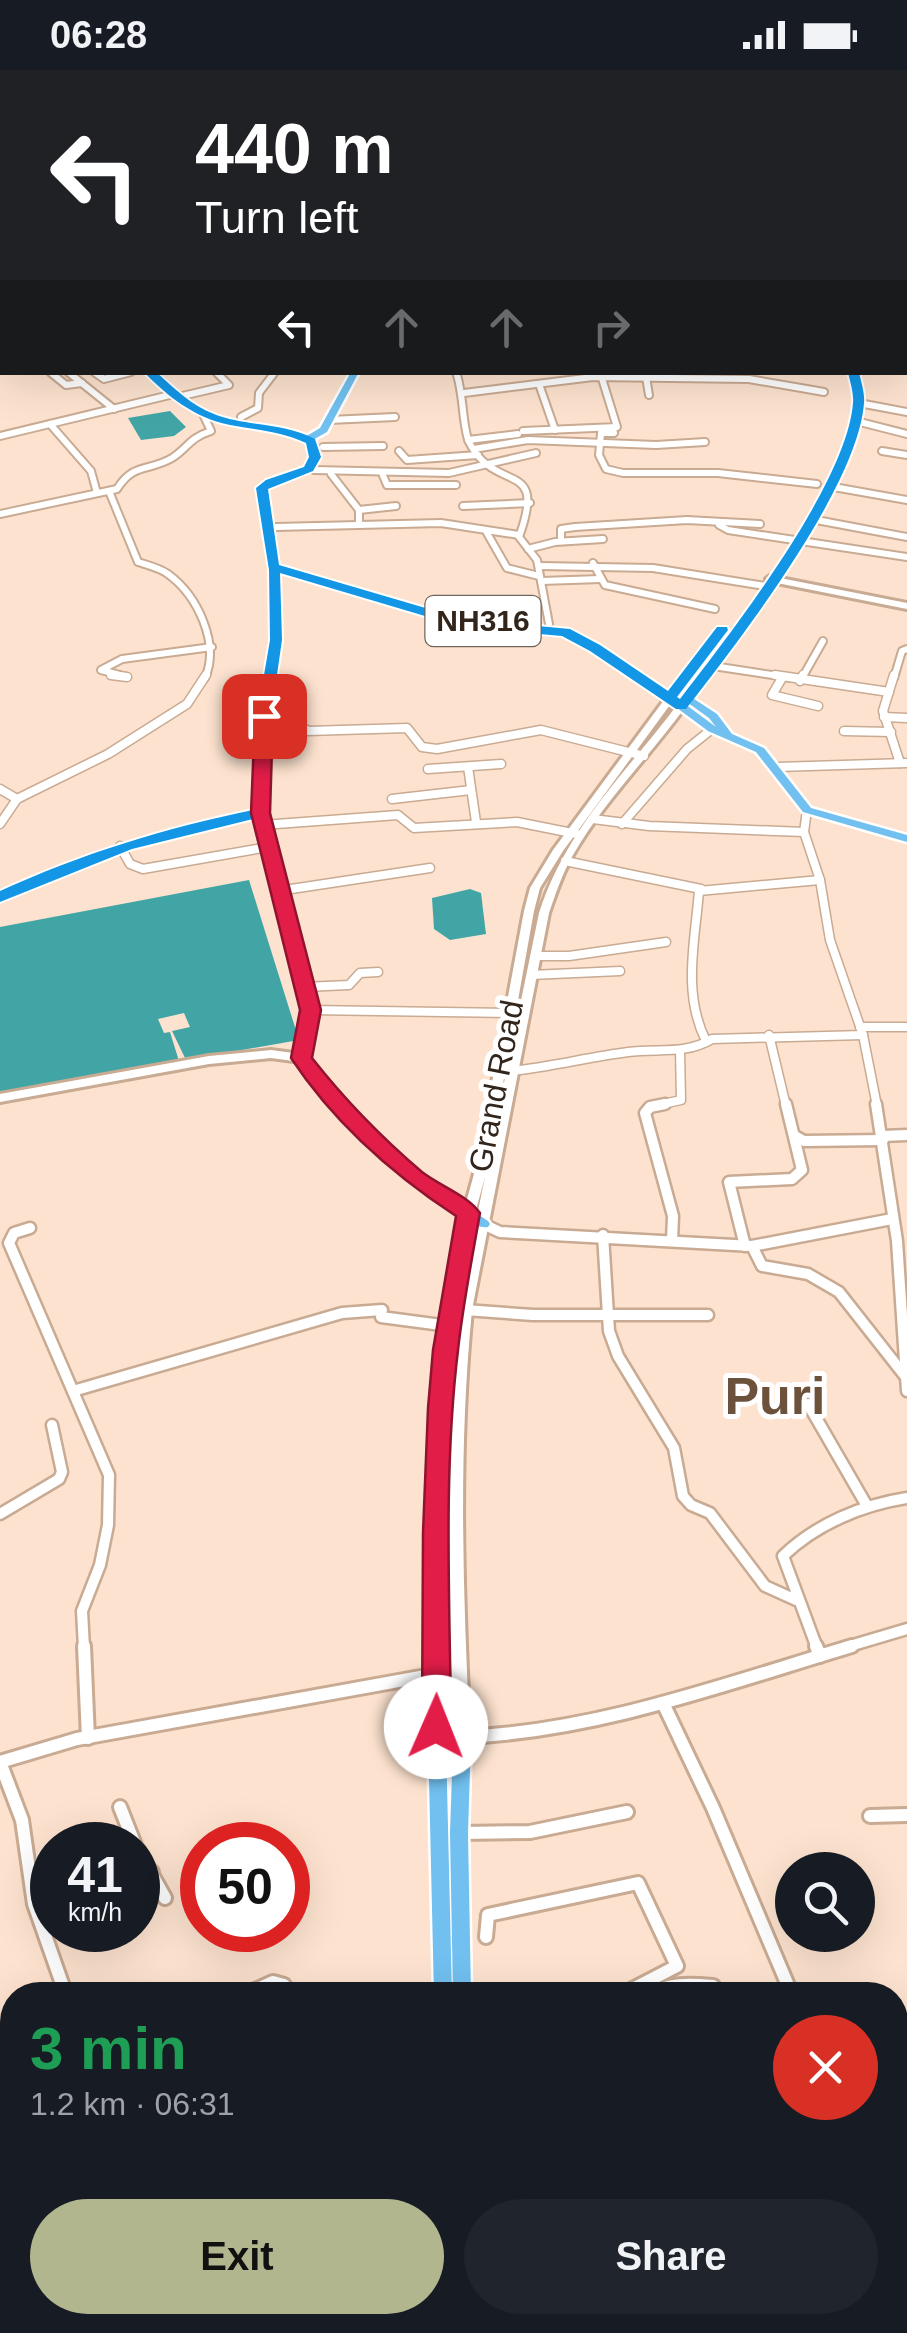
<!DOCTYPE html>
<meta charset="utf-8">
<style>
:root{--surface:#171b24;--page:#20242c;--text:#f1f3f6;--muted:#9ea1a6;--accent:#b2b68e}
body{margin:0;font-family:Helvetica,sans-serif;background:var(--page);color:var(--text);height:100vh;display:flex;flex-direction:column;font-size:38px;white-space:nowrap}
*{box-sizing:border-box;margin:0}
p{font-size:32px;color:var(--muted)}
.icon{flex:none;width:55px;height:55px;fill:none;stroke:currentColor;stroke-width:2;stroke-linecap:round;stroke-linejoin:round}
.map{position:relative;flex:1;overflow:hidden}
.panel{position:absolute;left:0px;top:1912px;width:908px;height:352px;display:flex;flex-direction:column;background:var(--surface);border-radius:40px 40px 0 0;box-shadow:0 10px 40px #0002}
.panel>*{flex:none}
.hud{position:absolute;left:0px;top:0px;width:908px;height:305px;box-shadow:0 10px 40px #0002;background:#202124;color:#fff;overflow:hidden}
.buttons{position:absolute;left:775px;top:1782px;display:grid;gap:20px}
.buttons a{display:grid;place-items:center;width:100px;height:100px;border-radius:50%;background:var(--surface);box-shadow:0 10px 40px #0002;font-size:50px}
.speed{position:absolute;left:30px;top:1752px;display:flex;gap:20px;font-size:50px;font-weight:700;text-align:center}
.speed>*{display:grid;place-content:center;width:130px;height:130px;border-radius:50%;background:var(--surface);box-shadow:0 10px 40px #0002;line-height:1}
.speed small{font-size:25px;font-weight:400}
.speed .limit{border:15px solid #d22;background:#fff;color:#111}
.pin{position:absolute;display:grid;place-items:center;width:85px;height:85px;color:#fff;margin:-42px;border-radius:20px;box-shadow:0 5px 15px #0006}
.me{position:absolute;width:110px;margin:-55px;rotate:1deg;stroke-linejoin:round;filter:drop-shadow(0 0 8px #0008)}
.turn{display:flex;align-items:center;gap:35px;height:210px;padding:0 30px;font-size:45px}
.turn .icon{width:130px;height:130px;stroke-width:2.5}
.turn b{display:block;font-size:70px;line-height:85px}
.lanes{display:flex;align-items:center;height:95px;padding:0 30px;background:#0003;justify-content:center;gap:50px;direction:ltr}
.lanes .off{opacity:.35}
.round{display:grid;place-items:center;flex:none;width:105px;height:105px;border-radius:52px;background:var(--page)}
.overview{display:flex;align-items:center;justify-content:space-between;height:170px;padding:0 30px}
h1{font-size:60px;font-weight:700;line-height:75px;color:#1e9e55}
.primary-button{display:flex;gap:20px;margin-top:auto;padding:20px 30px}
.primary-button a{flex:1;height:115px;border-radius:60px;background:var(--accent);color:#111;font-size:40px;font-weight:700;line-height:115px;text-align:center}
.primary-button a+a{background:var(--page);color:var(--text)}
.status{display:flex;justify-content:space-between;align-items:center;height:70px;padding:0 50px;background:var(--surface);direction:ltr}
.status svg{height:28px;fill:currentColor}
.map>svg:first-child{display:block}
.water{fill:#41a5a5}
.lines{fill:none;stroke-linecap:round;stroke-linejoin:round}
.street-far4-casing{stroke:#c9aa92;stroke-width:8}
.street-far3-casing{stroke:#c9aa92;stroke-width:10}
.street-far2-casing{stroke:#c9aa92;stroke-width:11}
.street-far1-casing{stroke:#c9aa92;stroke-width:15}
.street-casing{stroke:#c9aa92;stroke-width:18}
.secondary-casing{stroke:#c9aa92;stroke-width:6}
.primary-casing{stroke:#fff;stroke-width:5}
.highway-casing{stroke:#fff;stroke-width:4}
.street-far4{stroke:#fff;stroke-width:5}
.street-far3{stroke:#fff;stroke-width:6}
.street-far2{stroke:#fff;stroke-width:8}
.street-far1{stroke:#fff;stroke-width:10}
.street{stroke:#fff;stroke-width:12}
.secondary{fill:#fff;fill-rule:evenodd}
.primary{fill:#71c0f0;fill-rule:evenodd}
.highway{fill:#1396e6;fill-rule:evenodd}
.rail{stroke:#746457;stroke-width:2.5}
.route{fill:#e11d48;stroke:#92132f;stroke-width:2.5}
.labels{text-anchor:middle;stroke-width:10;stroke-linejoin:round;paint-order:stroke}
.shield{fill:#fff;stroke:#6f6660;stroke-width:2.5}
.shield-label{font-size:30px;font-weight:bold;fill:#31251c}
.street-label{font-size:32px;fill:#31251c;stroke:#fff}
.town-label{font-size:52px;font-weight:bold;fill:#6c513b;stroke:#fff}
</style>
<div class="status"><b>06:28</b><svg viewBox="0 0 49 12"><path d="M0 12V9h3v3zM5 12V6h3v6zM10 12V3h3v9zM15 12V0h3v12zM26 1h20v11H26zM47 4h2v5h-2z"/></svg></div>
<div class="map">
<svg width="907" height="2263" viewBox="0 0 907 2263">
<rect width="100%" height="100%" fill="#fde3cf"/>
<!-- water -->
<g class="water">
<path d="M170,341L186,357L174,366L141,370L128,348Z"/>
<path d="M249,810L299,970L186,990L172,961L190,957L184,943L158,949L164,963L170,962L179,991L0,1022V857Z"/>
<path d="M470,819L481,823L486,864L450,870L434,859L432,828Z"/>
</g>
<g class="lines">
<defs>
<g id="street-far4">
<path d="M109,0L148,2"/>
<path d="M649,0L653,2"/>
<path d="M730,0L734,2"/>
<path d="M567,2L581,0"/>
</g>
<g id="street-far3">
<path d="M50,302L66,315L82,313"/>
<path d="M68,302L114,339"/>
<path d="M94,302L104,309L131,302"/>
<path d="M456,302C464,324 462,356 469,372C496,426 548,387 519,467L537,490L549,554"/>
<path d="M646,307L649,325"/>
<path d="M539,314L555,360"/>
<path d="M464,323L593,307L749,309L824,322"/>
<path d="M178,327L229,315L216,302"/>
<path d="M859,333L907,342"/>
<path d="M241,347L258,338L259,323L275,302"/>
<path d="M329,350L395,347"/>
<path d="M856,351L907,364"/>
<path d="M50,354L91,401L97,423"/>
<path d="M613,358L614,363H601L599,385L606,399L623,403H718L817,414"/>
<path d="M523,361L617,357L600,302"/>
<path d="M0,366L174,324"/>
<path d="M468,370L518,364"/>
<path d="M323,377L383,376"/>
<path d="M474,379L528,370L656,375L705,372"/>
<path d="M399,381L407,390L478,385"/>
<path d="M882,381L907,385"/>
<path d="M314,400L449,403L536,383"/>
<path d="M382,403L387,415H456"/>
<path d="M331,404L359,440V451"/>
<path d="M828,416L907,430"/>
<path d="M109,421L138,492C147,495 160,498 168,504C198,526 220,574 205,608"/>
<path d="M463,436L530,433"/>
<path d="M359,440L396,436"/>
<path d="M0,444L117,419C134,392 148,402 172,388C188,378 189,368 211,361L203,344"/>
<path d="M811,449L907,467"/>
<path d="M719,455L728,460L907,487"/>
<path d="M276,457L441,453L519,465"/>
<path d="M487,463L507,498L539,506"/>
<path d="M561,471V459L575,457L687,450L760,454"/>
<path d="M528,479L555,472L603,469"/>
<path d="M593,493L605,515L715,539"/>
<path d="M539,496L653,498L765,516"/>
<path d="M541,511L601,509"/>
<path d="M713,596L792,608"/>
<path d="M127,607L101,600L122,589L212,577"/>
<path d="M802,608L823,571"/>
<path d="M894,608L902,581L907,579"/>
</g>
<g id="street-far2">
<path d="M111,605L127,607"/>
<path d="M775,605L889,622"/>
<path d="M894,605L883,641L900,693"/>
<path d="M782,608L772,625L818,636"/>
<path d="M800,611L803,605"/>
<path d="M264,646L289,648L308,661L407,658L422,677L437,679L541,660L644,686"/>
<path d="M884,647L907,648"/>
<path d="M844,661L891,662"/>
<path d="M468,697L476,752"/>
<path d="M777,697L907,693"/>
<path d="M428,699L501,694"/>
<path d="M0,719L17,729"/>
<path d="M392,729L471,720"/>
<path d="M807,740L804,762L820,810L830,870L863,965L877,1036"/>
<path d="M593,749L649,756L804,762"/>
<path d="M0,754L17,729L108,684L187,634L206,605"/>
<path d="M622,754L687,679L712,659"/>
<path d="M263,755L398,745L414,758L517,752L577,764"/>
<path d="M120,776L130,794L143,799L268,777"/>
<path d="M565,791L701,819"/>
<path d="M278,821L430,798"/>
<path d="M535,886H569L666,872"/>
<path d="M531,905L620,901"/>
<path d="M304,917L349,915L360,903L378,902"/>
<path d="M311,940L511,943"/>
<path d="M860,957H907"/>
<path d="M769,965L786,1036"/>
<path d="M706,971C682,923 695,872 699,821L820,810"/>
<path d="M512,1001C551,997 589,987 628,982C659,978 685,985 712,969L863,965"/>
<path d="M654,1036L681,1030L680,980"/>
</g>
<g id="street-far1">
<path d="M665,1034L650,1037L645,1043L673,1146L672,1170"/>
<path d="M876,1034L897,1171L907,1321"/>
<path d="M795,1066L804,1071L883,1070"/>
<path d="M882,1066L907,1065"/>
<path d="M483,1154L500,1162L752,1176L892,1149"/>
<path d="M30,1158L14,1163L9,1173L109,1405L108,1455L100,1495L82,1541L84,1578"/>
<path d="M603,1165L609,1261L618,1286L674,1378L683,1426L691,1435L710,1443L765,1516L796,1530"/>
<path d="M745,1176L729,1112L792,1109L802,1100L786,1034"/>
<path d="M752,1176L762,1196L808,1204L839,1222L905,1306"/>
<path d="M465,1240L533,1245H708"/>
<path d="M381,1247L449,1256"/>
<path d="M73,1321L342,1243L382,1240"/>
<path d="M808,1334L867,1436"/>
<path d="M0,1444L59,1409L62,1402L52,1355"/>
<path d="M817,1578L783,1486C816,1454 862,1435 907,1428"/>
<path d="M843,1578L907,1559"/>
</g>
<g id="street">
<path d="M84,1576L88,1668"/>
<path d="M816,1576L820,1586"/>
<path d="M663,1633L713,1738L792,1925"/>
<path d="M462,1667C595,1662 725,1614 852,1576"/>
<path d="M0,1692L77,1669L437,1604"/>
<path d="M0,1692L22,1750L34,1834L66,1925"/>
<path d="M120,1737L135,1775"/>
<path d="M870,1746L907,1745"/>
<path d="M459,1763L530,1762L627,1742"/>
<path d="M138,1780L165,1828"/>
<path d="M138,1809L152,1802"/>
<path d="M486,1867L488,1845L638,1813L677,1896L621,1925"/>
<path d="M244,1925L273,1912L284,1915L289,1925"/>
<path d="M648,1925C669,1913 689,1914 713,1916L719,1925"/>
<path d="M0,2009L12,2004"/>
<path d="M0,2138L12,2132"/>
<path d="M895,2171L907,2167"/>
<path d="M10,2197L12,2207"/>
<path d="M24,2252L27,2263"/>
<path d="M168,2252L173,2263"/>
<path d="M105,2263L123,2252"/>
</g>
<g id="secondary">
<rect x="905" y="223" width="2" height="4"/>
<path d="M770,506L907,533V539L767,511L766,509Z"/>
<path d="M670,625L675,628L563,781L540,818L534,841L497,1047L539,843C567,757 625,704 678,634H684L686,636C650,686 604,731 573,785C562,804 556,823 549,843L472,1240C458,1383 463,1524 470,1667L468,1672L462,1674L456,1672L454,1667C449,1526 438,1382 458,1242C465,1197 476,1152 485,1107L468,1169L452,1280L443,1463L445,1665L443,1670L437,1672L431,1670L429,1665V1463L438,1280L456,1169L477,1093L524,841L530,818L553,780L667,626Z"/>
<path d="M271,980L301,984L307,988L301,992L271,988L209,994L0,1032V1024L209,986Z"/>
<path d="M907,2084V2105L895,2112V2091Z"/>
<path d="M249,2252H269L264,2263H243Z"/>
<path d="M491,2252H510L513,2263H493Z"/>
<path d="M701,2252H725L723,2259L718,2263H693Z"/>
</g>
<g id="primary">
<path d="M351,302H359L327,362L311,371H305V367L320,358Z"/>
<path d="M688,625L717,644L732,664L764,678L811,738L907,765V772L803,742L756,682L708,661L677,638V634H685L716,657L709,648L684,630V626Z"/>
<path d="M260,740L266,743L317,940L307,988C341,1035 383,1076 429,1111C448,1126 468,1137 488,1151L490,1154L488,1157C475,1159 465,1148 454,1141C391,1101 336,1050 295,988L305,940L254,743Z"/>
<path d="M437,1658L468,1662L471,1667L468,1763L471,1925H453L450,1763L453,1674L446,1673L452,1925H434L428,1665L431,1660Z"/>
</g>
<g id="highway">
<rect x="858" y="0" width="8" height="2"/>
<path d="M0,148L2,149V157L0,156Z"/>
<path d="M144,302H156C174,318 192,336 214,344C247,357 283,352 315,369L321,387L313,401L268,419L279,495L463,549L570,559L600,575L668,621L717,557H727L728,560L677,627L680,629C731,563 847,414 853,333C854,323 850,312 848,302H859C861,312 865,323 864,333C858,417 739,571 686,639H676L590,581L562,566L462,557L280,503L282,570L271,646L265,746L132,779L0,832V821C81,784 165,758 253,740L257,646L270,570L269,500L256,418L266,410L304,397L309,387L306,373C281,361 256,360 230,355C195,348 168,327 144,302Z"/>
</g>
</defs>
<!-- street-far4 casing -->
<use href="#street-far4" class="street-far4-casing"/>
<!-- street-far3 casing -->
<use href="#street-far3" class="street-far3-casing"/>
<!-- street-far2 casing -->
<use href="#street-far2" class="street-far2-casing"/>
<!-- street-far1 casing -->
<use href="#street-far1" class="street-far1-casing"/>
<!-- street casing -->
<use href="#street" class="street-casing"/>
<!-- secondary casing -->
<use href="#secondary" class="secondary-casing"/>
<!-- primary casing -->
<use href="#primary" class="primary-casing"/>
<!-- highway casing -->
<use href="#highway" class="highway-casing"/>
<!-- street-far4 -->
<use href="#street-far4" class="street-far4"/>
<!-- street-far3 -->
<use href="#street-far3" class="street-far3"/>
<!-- street-far2 -->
<use href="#street-far2" class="street-far2"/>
<!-- street-far1 -->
<use href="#street-far1" class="street-far1"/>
<!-- street -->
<use href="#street" class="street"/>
<!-- secondary -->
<use href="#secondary" class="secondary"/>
<!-- primary -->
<use href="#primary" class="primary"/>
<!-- highway -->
<use href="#highway" class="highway"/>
<!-- rail -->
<path class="rail" d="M4,0L14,2"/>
</g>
<!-- route -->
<path class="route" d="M264,641L273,646L270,743L321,940L312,988C345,1030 381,1067 422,1102C440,1116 467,1125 480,1143C472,1189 463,1234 458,1280C443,1404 450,1532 451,1657L447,1666L436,1669L426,1666L422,1657L423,1463L428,1338L433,1280L456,1146C392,1104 334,1053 291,988L300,940L251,743L255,646Z"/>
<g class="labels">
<!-- shield labels -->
<rect class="shield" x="425.5" y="526" width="115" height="50" rx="8"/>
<g class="shield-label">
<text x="483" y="561">NH316</text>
</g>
<!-- street labels -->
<g class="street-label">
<text transform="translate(496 1016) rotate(-79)" y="11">Grand Road</text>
</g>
<!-- town labels -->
<g class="town-label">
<text x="775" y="1344">Puri</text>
</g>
</g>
</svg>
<div class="buttons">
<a><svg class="icon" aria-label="search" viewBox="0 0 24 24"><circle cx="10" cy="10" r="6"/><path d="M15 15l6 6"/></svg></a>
</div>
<div class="speed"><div>41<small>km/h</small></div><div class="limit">50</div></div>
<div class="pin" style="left:264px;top:646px;background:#d93025"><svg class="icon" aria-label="arrive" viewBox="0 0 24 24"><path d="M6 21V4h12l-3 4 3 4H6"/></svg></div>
<svg class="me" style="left:436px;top:1657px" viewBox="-20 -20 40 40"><circle r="19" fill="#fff"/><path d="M0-13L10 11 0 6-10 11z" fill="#e11d48"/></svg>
<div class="hud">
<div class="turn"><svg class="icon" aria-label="left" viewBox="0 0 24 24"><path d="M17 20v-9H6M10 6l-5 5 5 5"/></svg><div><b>440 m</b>Turn left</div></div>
<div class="lanes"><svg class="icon" aria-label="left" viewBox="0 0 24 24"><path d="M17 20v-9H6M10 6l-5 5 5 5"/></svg><svg class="icon off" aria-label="ahead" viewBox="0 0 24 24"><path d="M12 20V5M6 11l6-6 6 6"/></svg><svg class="icon off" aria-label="ahead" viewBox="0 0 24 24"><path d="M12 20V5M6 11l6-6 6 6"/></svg><svg class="icon off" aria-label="right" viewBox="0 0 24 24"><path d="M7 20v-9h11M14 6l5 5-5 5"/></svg></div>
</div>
<section class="panel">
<div class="overview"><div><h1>3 min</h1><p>1.2 km · 06:31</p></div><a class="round" style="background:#d93025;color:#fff"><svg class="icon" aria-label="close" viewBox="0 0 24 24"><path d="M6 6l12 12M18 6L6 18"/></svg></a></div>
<div class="primary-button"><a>Exit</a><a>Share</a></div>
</section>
</div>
